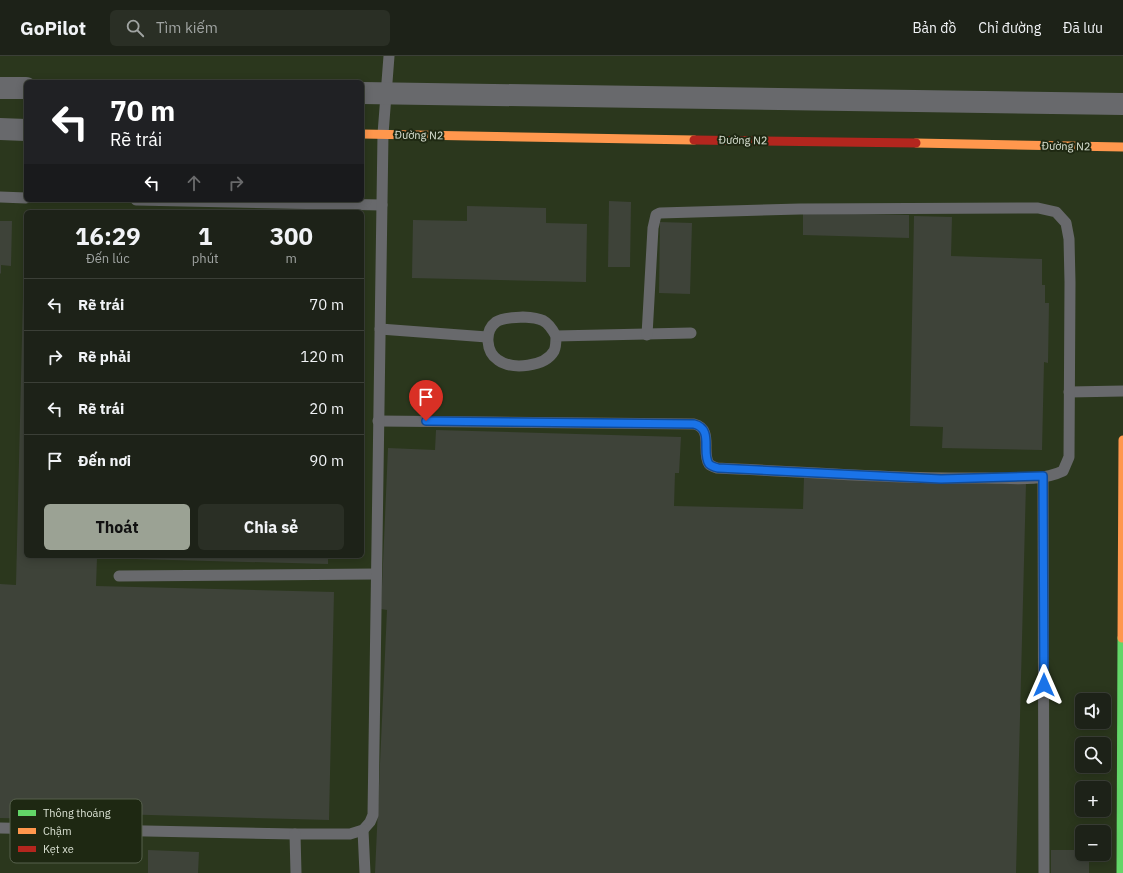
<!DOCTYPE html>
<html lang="vi">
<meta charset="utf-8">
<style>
:root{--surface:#1d2218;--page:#2a2f25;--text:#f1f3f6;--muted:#a0a4a2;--line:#3b3f37;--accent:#9ba294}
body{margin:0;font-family:"IBM Plex Sans",sans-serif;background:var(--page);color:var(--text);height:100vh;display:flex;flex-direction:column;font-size:15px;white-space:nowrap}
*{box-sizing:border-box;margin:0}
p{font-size:13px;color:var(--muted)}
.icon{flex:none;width:22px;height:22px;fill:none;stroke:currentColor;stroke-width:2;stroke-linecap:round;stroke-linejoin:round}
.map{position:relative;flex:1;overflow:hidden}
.panel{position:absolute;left:24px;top:154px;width:340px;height:348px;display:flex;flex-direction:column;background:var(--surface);border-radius:6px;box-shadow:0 2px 10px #0003,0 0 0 1px var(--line)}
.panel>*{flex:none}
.banner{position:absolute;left:24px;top:24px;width:340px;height:122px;border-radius:6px;box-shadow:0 2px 10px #0003,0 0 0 1px var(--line);background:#202124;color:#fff;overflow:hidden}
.fabs{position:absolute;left:1075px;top:637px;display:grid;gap:8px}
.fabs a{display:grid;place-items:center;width:36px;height:36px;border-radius:6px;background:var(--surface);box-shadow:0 2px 10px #0003,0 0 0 1px var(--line);font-size:20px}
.pin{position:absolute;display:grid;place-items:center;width:34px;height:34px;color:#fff;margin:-41px -17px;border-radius:50% 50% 50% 0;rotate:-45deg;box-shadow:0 0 4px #0007}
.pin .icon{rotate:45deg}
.me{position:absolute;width:44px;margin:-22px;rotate:0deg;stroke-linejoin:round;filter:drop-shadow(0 0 3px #0008)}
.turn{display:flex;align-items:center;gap:14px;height:84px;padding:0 20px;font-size:18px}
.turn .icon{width:52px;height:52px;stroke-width:2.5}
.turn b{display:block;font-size:28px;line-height:34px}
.lanes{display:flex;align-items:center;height:38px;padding:0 20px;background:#0003;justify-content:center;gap:20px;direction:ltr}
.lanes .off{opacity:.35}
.eta{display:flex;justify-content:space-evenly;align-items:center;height:68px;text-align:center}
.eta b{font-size:24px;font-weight:800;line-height:28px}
.action{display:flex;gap:8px;margin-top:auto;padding:8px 20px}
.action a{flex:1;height:46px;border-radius:6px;background:var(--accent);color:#111;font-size:16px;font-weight:800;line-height:46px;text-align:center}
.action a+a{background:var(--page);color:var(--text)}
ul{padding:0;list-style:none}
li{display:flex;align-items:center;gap:12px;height:52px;padding:0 20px;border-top:1px solid var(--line)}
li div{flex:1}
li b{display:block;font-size:15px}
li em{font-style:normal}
header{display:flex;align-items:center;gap:24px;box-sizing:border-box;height:56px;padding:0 20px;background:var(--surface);border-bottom:1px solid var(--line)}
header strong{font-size:19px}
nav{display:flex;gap:22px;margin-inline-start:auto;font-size:14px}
.search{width:280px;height:36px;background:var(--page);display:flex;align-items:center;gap:10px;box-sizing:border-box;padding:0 14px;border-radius:6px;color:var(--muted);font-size:15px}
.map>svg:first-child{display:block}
.built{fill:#2b371d;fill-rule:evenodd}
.building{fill:#3e4339}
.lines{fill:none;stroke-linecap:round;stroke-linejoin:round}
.lane{stroke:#68696c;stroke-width:11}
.street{stroke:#68696c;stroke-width:22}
.fast{stroke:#63d668;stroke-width:9}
.slow{stroke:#ff974d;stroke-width:9}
.jam{stroke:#b3261e;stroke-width:9}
.route-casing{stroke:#114b97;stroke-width:10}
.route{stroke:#1a73e8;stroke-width:7}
.labels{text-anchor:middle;stroke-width:4;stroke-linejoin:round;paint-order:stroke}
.street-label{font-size:11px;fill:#dae1d3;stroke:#1e2812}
.key{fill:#1e2812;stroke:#56604c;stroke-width:1}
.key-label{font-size:11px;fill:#dae1d3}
</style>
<header>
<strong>GoPilot</strong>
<div class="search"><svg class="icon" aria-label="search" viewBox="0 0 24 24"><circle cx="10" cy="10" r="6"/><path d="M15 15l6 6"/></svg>Tìm kiếm</div>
<nav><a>Bản đồ</a><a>Chỉ đường</a><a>Đã lưu</a></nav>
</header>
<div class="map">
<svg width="1123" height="817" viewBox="0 0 1123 817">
<rect width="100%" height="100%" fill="#272d20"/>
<!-- built -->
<path class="built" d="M0,0H1123V817H0ZM26,26H362V144H26ZM26,156H362V500H26ZM1082,644H1104V666H1082ZM1082,688H1104V710H1082ZM1082,732H1104V754H1082ZM1082,776H1104V798H1082Z"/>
<!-- building -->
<g class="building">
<path d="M609,145L631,146L630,211H608Z"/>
<path d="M467,150L546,152V167L587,168L586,226L412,222L413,164L467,165Z"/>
<path d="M803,157L909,159V182L803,179Z"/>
<path d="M25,158H26V500H328V508L97,502L96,530L334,536L329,764L44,756V763L0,762V528L16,529Z"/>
<path d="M914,160L952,161L951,200L1042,203V229H1045V247H1049L1048,307L1044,306L1042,394L942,392L943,371L910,370Z"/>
<path d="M0,165H12L11,210L1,209V218L0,217Z"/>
<path d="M660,166L692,167L690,238L659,237Z"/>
<path d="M436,374L681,381L679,417H675L674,450L803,453L804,421L1026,427L1016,817H375L387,554L381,553L388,392L435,394Z"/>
<path d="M148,794L199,796L198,817H148Z"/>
<path d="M1051,794H1082V798H1089V817H1051Z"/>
</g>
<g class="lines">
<!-- lane -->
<g class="lane">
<path d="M0,141L26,142"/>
<path d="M136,144L382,149"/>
<path d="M523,261C541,262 547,263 556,280C556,284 556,291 554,295C545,311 512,314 498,304C486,296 484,275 496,266C504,261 514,262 523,261Z"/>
<path d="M380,273L487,281"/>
<path d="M556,280L691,277"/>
<path d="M1069,336L1123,335"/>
<path d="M378,365L694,368C714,373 701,396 709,408C711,410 714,411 717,412C807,416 896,423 985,422C1011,422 1040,426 1063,415L1069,401L1070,226L1069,183L1066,167L1056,156L1038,152L800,153L660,157L656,159L653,172L647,279"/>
<path d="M1043,421L1044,817"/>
<path d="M119,520L376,518"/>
<path d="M0,772L295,778H350L363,774L370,766L373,759L383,78L389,0"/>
<path d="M363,774L365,817"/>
<path d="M295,778L296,817"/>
</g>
<!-- street -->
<g class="street">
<path d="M0,32H26"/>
<path d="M362,37L1123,48"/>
<path d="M0,73L26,74"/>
</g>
<!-- fast -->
<path class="fast" d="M1121,817L1122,582"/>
<!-- slow -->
<g class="slow">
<path d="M362,78L694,84"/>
<path d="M916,87L1123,91"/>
<path d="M1122,582L1123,384"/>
</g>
<!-- jam -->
<path class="jam" d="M694,84L916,87"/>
</g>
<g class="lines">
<defs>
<path id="route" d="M426,365L694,368C714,373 701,396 709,408C711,410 714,411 718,412L941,423L1043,420L1044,629"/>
</defs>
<!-- route casing -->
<use href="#route" class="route-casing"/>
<!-- route -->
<use href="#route" class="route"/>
</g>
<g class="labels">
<!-- street labels -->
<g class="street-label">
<text transform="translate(419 79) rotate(1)" y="4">Đường N2</text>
<text transform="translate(743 84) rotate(1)" y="4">Đường N2</text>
<text transform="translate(1066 90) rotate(1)" y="4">Đường N2</text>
</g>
</g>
<!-- legend -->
<rect x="10" y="743" width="132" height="64" rx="6" class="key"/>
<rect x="18" y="754" width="18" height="6" fill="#63d668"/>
<rect x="18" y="772" width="18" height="6" fill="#ff974d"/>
<rect x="18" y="790" width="18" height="6" fill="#b3261e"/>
<g class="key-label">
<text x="43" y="761">Thông thoáng</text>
<text x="43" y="779">Chậm</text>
<text x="43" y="797">Kẹt xe</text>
</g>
</svg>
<div class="fabs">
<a><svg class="icon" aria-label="sound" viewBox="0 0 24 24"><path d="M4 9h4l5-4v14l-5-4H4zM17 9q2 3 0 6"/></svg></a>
<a><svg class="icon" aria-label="search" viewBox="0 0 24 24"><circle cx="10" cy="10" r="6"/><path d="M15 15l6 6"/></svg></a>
<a>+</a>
<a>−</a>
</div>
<div class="pin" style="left:426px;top:365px;background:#d93025"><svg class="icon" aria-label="arrive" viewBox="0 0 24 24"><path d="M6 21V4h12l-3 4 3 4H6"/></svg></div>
<svg class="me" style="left:1044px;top:629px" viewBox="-20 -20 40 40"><path d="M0-17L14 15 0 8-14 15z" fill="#1a73e8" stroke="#fff" stroke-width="4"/></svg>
<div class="banner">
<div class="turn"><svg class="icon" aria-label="left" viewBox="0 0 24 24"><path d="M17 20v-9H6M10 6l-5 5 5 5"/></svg><div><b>70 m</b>Rẽ trái</div></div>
<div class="lanes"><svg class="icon" aria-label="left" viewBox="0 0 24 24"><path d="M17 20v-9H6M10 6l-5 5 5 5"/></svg><svg class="icon off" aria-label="ahead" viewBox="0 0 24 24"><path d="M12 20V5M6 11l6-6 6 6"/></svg><svg class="icon off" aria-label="right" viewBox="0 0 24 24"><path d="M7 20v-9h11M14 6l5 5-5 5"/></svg></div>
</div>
<section class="panel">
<div class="eta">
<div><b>16:29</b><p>Đến lúc</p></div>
<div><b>1</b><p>phút</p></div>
<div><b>300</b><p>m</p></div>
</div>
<ul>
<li><svg class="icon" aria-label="left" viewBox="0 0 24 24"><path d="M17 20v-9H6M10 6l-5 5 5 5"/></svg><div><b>Rẽ trái</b></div><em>70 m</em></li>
<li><svg class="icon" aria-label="right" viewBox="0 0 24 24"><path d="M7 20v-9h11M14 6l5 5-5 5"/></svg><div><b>Rẽ phải</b></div><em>120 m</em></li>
<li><svg class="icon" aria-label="left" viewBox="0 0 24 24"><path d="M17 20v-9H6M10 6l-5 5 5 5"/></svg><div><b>Rẽ trái</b></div><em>20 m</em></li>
<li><svg class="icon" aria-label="arrive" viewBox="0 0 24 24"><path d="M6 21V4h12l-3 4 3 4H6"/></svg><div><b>Đến nơi</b></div><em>90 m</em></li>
</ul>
<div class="action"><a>Thoát</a><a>Chia sẻ</a></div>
</section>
</div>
